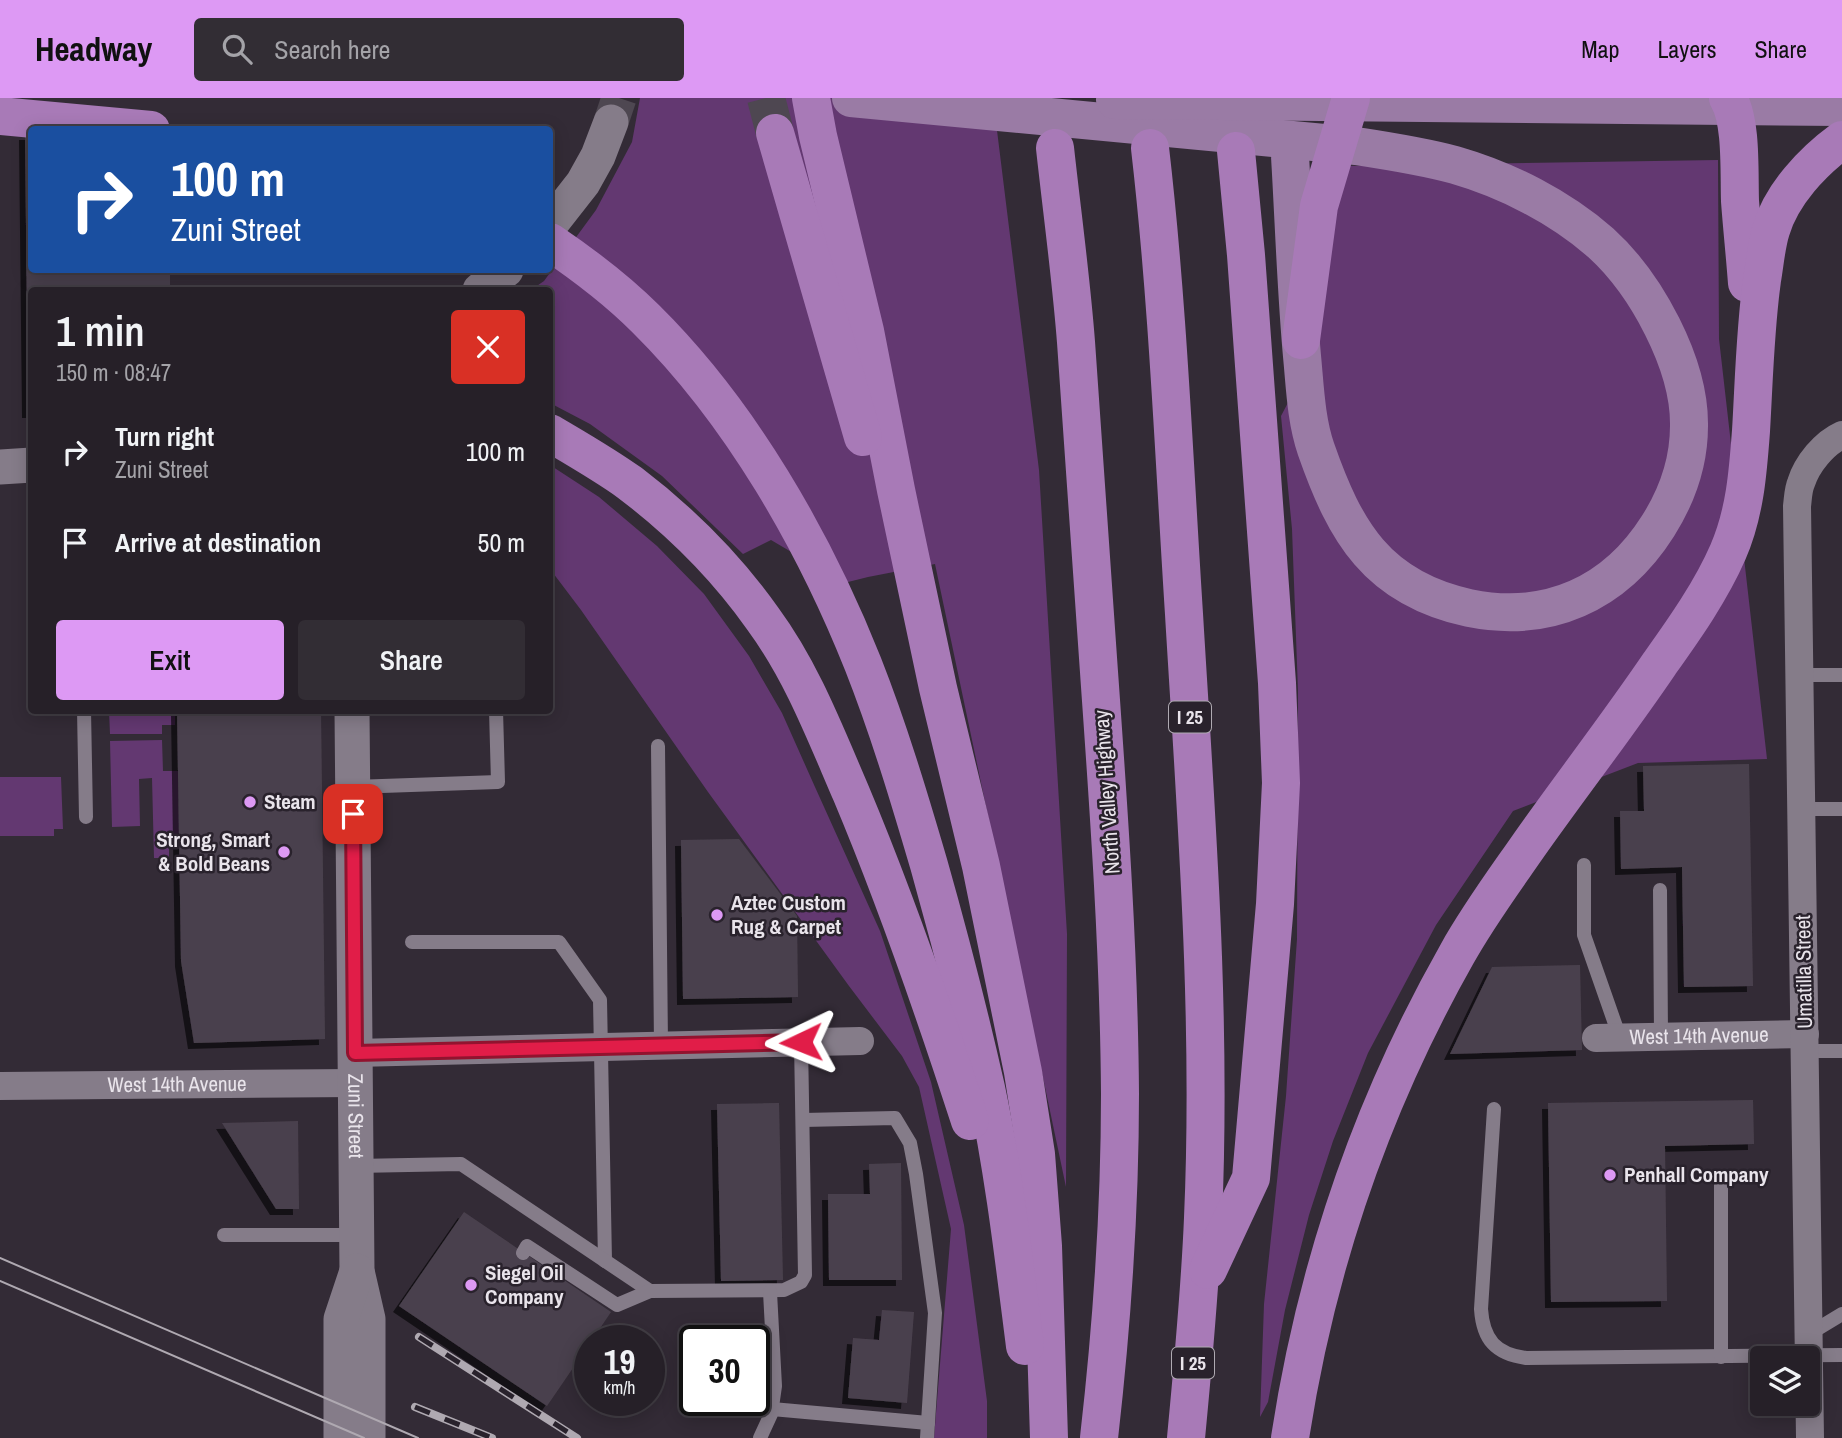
<!DOCTYPE html>
<meta charset="utf-8">
<style>
:root{--surface:#262028;--page:#322d34;--text:#f1f3f6;--muted:#a4a3a8;--line:#423e45;--accent:#dd99f4}
body{margin:0;font-family:"Archivo Narrow",sans-serif;background:var(--page);color:var(--text);height:100vh;display:flex;flex-direction:column;font-size:26px;white-space:nowrap}
*{box-sizing:border-box;margin:0}
p{font-size:23px;color:var(--muted)}
.icon{flex:none;width:38px;height:38px;fill:none;stroke:currentColor;stroke-width:2;stroke-linecap:round;stroke-linejoin:round}
.map{position:relative;flex:1;overflow:hidden}
.details{position:absolute;left:28px;top:189px;width:525px;height:427px;display:flex;flex-direction:column;background:var(--surface);border-radius:7px;box-shadow:0 4px 18px #0003,0 0 0 2px var(--line)}
.details>*{flex:none}
.guide{position:absolute;left:28px;top:28px;width:525px;height:147px;border-radius:7px;box-shadow:0 4px 18px #0003,0 0 0 2px var(--line);background:#1a4fa0;color:#fff;overflow:hidden}
.buttons{position:absolute;left:1750px;top:1248px;display:grid;gap:14px}
.buttons a{display:grid;place-items:center;width:70px;height:70px;border-radius:7px;background:var(--surface);box-shadow:0 4px 18px #0003,0 0 0 2px var(--line);font-size:35px}
.speed{position:absolute;left:574px;top:1227px;display:flex;gap:14px;font-size:35px;font-weight:700;text-align:center}
.speed>*{display:grid;place-content:center;width:91px;height:91px;border-radius:50%;background:var(--surface);box-shadow:0 4px 18px #0003,0 0 0 2px var(--line);line-height:1}
.speed small{font-size:18px;font-weight:400}
.speed .limit{border:4px solid #111;border-radius:10px;background:#fff;color:#111}
.pin{position:absolute;display:grid;place-items:center;width:60px;height:60px;color:#fff;margin:-30px;border-radius:14px;box-shadow:0 4px 10px #0006}
.me{position:absolute;width:77px;margin:-38px;rotate:268deg;stroke-linejoin:round;filter:drop-shadow(0 0 5px #0008)}
.turn{display:flex;align-items:center;gap:24px;height:147px;padding:0 28px;font-size:32px}
.turn .icon{width:91px;height:91px;stroke-width:2.5}
.turn b{display:block;font-size:49px;line-height:60px}
.round{display:grid;place-items:center;flex:none;width:74px;height:74px;border-radius:7px;background:var(--page)}
.head{display:flex;align-items:center;justify-content:space-between;height:119px;padding:0 28px}
h1{font-size:42px;font-weight:600;line-height:52px}
.button{display:flex;gap:14px;margin-top:auto;padding:14px 28px}
.button a{flex:1;height:80px;border-radius:7px;background:var(--accent);color:#111;font-size:28px;font-weight:600;line-height:80px;text-align:center}
.button a+a{background:var(--page);color:var(--text)}
ul{padding:0;list-style:none}
li{display:flex;align-items:center;gap:21px;height:91px;padding:0 28px}
li div{flex:1}
li b{display:block;font-size:26px}
li em{font-style:normal}
header{display:flex;align-items:center;gap:42px;box-sizing:border-box;height:98px;padding:0 35px;background:var(--accent);color:#111}
header strong{font-size:33px}
nav{display:flex;gap:38px;margin-inline-start:auto;font-size:24px}
.search{width:490px;height:63px;background:var(--page);display:flex;align-items:center;gap:18px;box-sizing:border-box;padding:0 24px;border-radius:7px;color:var(--muted);font-size:26px}
.map>svg:first-child{display:block}
.green{fill:#633871}
.building{fill:#4a414d;filter:url(#shadow)}
.lines{fill:none;stroke-linecap:round;stroke-linejoin:round}
.tertiary-tunnel{stroke:#4e4751;stroke-width:35;stroke-dasharray:35 18;stroke-linecap:butt}
.motorway-tunnel{stroke:#4e4751;stroke-width:38;stroke-dasharray:38 19;stroke-linecap:butt}
.service{stroke:#857c89;stroke-width:14}
.minor{stroke:#857c89;stroke-width:28}
.tertiary{stroke:#857c89;stroke-width:35}
.primary{stroke:#9a7ba5;stroke-width:38}
.motorway{stroke:#a87ab7;stroke-width:38}
.tram{stroke:#afa9b1;stroke-width:2}
.rail-casing{stroke:#afa9b1;stroke-width:8}
.rail{stroke:#29222c;stroke-width:5;stroke-dasharray:16;stroke-linecap:butt}
.route-casing{stroke:#92132f;stroke-width:18}
.route{stroke:#e11d48;stroke-width:12}
.poi-dot{fill:#dd99f4;stroke:#29222c;stroke-width:2.5}
.labels{text-anchor:middle;stroke-width:5;stroke-linejoin:round;paint-order:stroke}
.shield{fill:#29222c;stroke:#afaab2;stroke-width:2}
.shield-label{font-size:19px;font-weight:bold;fill:#e9e4eb}
.street-label{font-size:21px;fill:#e9e4eb;stroke:#29222c}
.poi-label{font-size:21px;font-weight:bold;fill:#e9e4eb;stroke:#29222c;text-anchor:start}
</style>
<header>
<strong>Headway</strong>
<div class="search"><svg class="icon" aria-label="search" viewBox="0 0 24 24"><circle cx="10" cy="10" r="6"/><path d="M15 15l6 6"/></svg>Search here</div>
<nav><a>Map</a><a>Layers</a><a>Share</a></nav>
</header>
<div class="map">
<svg width="1842" height="1340" viewBox="0 0 1842 1340">
<defs>
<filter id="shadow"><feDropShadow dx="-6" dy="6" stdDeviation="0" flood-color="#0009"/></filter>
</defs>
<rect width="100%" height="100%" fill="#332b36"/>
<!-- green -->
<g class="green">
<path d="M640,0H993L1039,372L1067,836L1066,1089L935,466L868,479L844,485L771,442L743,456L662,378L590,326L550,305V192H531L544,183L596,112L632,44Z"/>
<path d="M1718,62L1719,241L1767,661L1638,665L1513,713L1436,827L1368,955L1333,1043L1309,1117L1285,1212L1268,1304L1260,1319L1264,1206L1286,998L1297,841L1298,593L1292,431L1281,318L1316,251L1340,68Z"/>
<path d="M550,367L599,399L657,448L704,496L749,558L782,615L815,689L880,833L931,984L964,1127L987,1303V1340H934L951,1131L919,989L902,958L849,888L708,694L581,512L550,471Z"/>
<path d="M109,613H175V627H162V636H110Z"/>
<path d="M162,642L163,673H178L179,744H169V760H154L152,680L139,681L140,728L112,729L110,643Z"/>
<path d="M0,679H61L63,731H54V738H0Z"/>
</g>
<!-- building -->
<g class="building">
<path d="M25,36H32V172H170V192H32V314H28Z"/>
<path d="M177,612H321L325,941L194,945L181,863Z"/>
<path d="M1749,666L1753,888L1684,889L1682,769L1621,771L1620,713H1644L1643,668Z"/>
<path d="M739,741L797,818L798,899L683,901L681,742Z"/>
<path d="M1580,867L1582,952L1450,956L1492,869Z"/>
<path d="M1753,1002L1754,1046L1665,1048L1667,1203L1551,1204L1548,1005Z"/>
<path d="M779,1005L783,1182L721,1183L717,1006Z"/>
<path d="M298,1023L299,1111H276L222,1025Z"/>
<path d="M901,1065L902,1182H829L828,1096H870L869,1066Z"/>
<path d="M464,1114L611,1214L592,1242H590V1245L547,1308L399,1208Z"/>
<path d="M882,1212L914,1214L907,1305L848,1300L853,1240L879,1242Z"/>
</g>
<g class="lines">
<!-- tertiary-tunnel -->
<path class="tertiary-tunnel" d="M611,24L619,0"/>
<!-- motorway-tunnel -->
<path class="motorway-tunnel" d="M766,0L775,35"/>
<!-- service -->
<g class="service">
<path d="M1800,577H1842"/>
<path d="M84,612L86,719"/>
<path d="M658,648L661,948"/>
<path d="M353,689L498,684L496,612"/>
<path d="M1802,711H1842"/>
<path d="M1584,767V837L1620,940"/>
<path d="M1660,792L1661,939"/>
<path d="M412,844H559L600,902L605,1163"/>
<path d="M1805,953H1842"/>
<path d="M1494,1011L1481,1211C1483,1242 1496,1256 1526,1260L1842,1257"/>
<path d="M803,1022L895,1020L910,1045L916,1076L935,1215L927,1340"/>
<path d="M356,1068L461,1066L650,1193L784,1192L801,1184L805,1177L801,944"/>
<path d="M1721,1087V1259"/>
<path d="M224,1137H356"/>
<path d="M523,1155L527,1148L617,1207L650,1193"/>
<path d="M1809,1236L1842,1216"/>
<path d="M772,1311L928,1325"/>
<path d="M760,1340L771,1316L775,1288L770,1194"/>
</g>
<!-- minor -->
<g class="minor">
<path id="s1" d="M1596,940L1805,936"/>
<path d="M355,955L860,943"/>
<path id="s2" d="M0,988L355,985"/>
<path d="M1810,1340L1797,408C1798,401 1798,392 1801,385C1807,366 1824,345 1842,337"/>
</g>
<!-- tertiary -->
<g class="tertiary">
<path d="M554,122L583,85L598,58L611,24"/>
<path d="M480,192L506,172"/>
<path d="M0,369L32,367"/>
<path id="s3" d="M352,612L357,1173L368,1221V1340"/>
<path d="M341,1340V1221L357,1173"/>
</g>
<!-- primary -->
<g class="primary">
<path d="M851,0L1356,48C1389,53 1422,58 1455,67C1507,82 1560,109 1601,145C1646,186 1690,266 1689,328C1689,363 1677,398 1658,428C1615,496 1548,526 1469,510C1377,490 1345,434 1316,351C1306,322 1305,289 1302,258C1296,192 1294,125 1290,58"/>
<path d="M1115,2L1842,9"/>
</g>
<!-- motorway -->
<g class="motorway">
<path d="M811,0L818,38L865,233L896,392L938,590L981,768L1023,974L1036,1056L1043,1148L1049,1340"/>
<path d="M1728,0C1742,23 1739,75 1740,103C1742,130 1745,158 1747,185"/>
<path d="M0,18L151,32"/>
<path d="M775,35L863,339"/>
<path d="M1055,50C1062,114 1071,179 1076,244C1084,354 1091,464 1099,574C1109,715 1119,855 1120,996C1120,1111 1112,1226 1099,1340"/>
<path d="M1150,50C1168,205 1174,361 1184,516C1196,717 1212,919 1203,1120C1200,1193 1193,1267 1186,1340"/>
<path d="M550,144C584,167 617,192 646,221C741,315 814,443 863,566C889,632 909,699 929,767C950,841 969,915 986,990C1004,1075 1014,1162 1025,1248"/>
<path d="M1301,242L1319,108L1351,0"/>
<path d="M550,335C577,351 605,367 630,385C680,423 727,470 763,521C802,574 825,635 851,695C896,802 934,912 970,1023"/>
<path d="M1208,1172L1251,1080L1275,806L1281,685L1277,585L1246,157L1236,53"/>
<path d="M1290,1340C1316,1170 1372,1006 1457,856C1478,818 1504,783 1529,747C1572,686 1618,627 1660,565C1685,530 1711,493 1728,454C1745,415 1748,374 1751,333C1754,283 1755,232 1762,182C1765,165 1766,148 1771,132C1782,96 1812,64 1842,42"/>
</g>
<!-- tram -->
<g class="tram">
<path d="M0,1160L418,1340"/>
<path d="M0,1183L364,1340"/>
</g>
<defs>
<g id="rail">
<path d="M419,1239L577,1340"/>
<path d="M415,1309L492,1340"/>
</g>
</defs>
<!-- rail casing -->
<use href="#rail" class="rail-casing"/>
<!-- rail -->
<use href="#rail" class="rail"/>
</g>
<g class="lines">
<defs>
<path id="route" d="M353,716L355,955L801,944"/>
</defs>
<!-- route casing -->
<use href="#route" class="route-casing"/>
<!-- route -->
<use href="#route" class="route"/>
</g>
<!-- markers -->
<g class="poi-dot">
<circle cx="250" cy="704" r="7"/>
<circle cx="284" cy="754" r="7"/>
<circle cx="717" cy="817" r="7"/>
<circle cx="1610" cy="1077" r="7"/>
<circle cx="471" cy="1187" r="7"/>
</g>
<g class="labels">
<!-- shield labels -->
<g class="shield">
<rect x="1169" y="603.5" width="42" height="31" rx="5"/>
<rect x="1172" y="1249.5" width="42" height="31" rx="5"/>
</g>
<g class="shield-label">
<text x="1190" y="626">I 25</text>
<text x="1193" y="1272">I 25</text>
</g>
<!-- street labels -->
<g class="street-label">
<text transform="translate(1107 694) rotate(-94)" y="7">North Valley Highway</text>
<text transform="translate(1804 874) rotate(-91)" y="7">Umatilla Street</text>
<text dy="7" stroke="none"><textPath href="#s1" startOffset="103">West 14th Avenue</textPath></text>
<text dy="7" stroke="none"><textPath href="#s2" startOffset="177">West 14th Avenue</textPath></text>
<text dy="7" stroke="none"><textPath href="#s3" startOffset="406">Zuni Street</textPath></text>
</g>
<!-- poi labels -->
<g class="poi-label">
<text x="264" y="711">Steam</text>
<text x="270" y="749" text-anchor="end">Strong, Smart<tspan x="270" dy="24">&amp; Bold Beans</tspan></text>
<text x="731" y="812">Aztec Custom<tspan x="731" dy="24">Rug &amp; Carpet</tspan></text>
<text x="1624" y="1084">Penhall Company</text>
<text x="485" y="1182">Siegel Oil<tspan x="485" dy="24">Company</tspan></text>
</g>
</g>
</svg>
<div class="buttons">
<a><svg class="icon" aria-label="layers" viewBox="0 0 24 24"><path d="M12 4l9 5-9 5-9-5zM3 14l9 5 9-5"/></svg></a>
</div>
<div class="speed"><div>19<small>km/h</small></div><div class="limit">30</div></div>
<div class="pin" style="left:353px;top:716px;background:#d93025"><svg class="icon" aria-label="arrive" viewBox="0 0 24 24"><path d="M6 21V4h12l-3 4 3 4H6"/></svg></div>
<svg class="me" style="left:801px;top:944px" viewBox="-20 -20 40 40"><path d="M0-17L14 15 0 8-14 15z" fill="#e11d48" stroke="#fff" stroke-width="4"/></svg>
<div class="guide">
<div class="turn"><svg class="icon" aria-label="right" viewBox="0 0 24 24"><path d="M7 20v-9h11M14 6l5 5-5 5"/></svg><div><b>100 m</b>Zuni Street</div></div>
</div>
<section class="details">
<div class="head"><div><h1>1 min</h1><p>150 m · 08:47</p></div><a class="round" style="background:#d93025;color:#fff"><svg class="icon" aria-label="close" viewBox="0 0 24 24"><path d="M6 6l12 12M18 6L6 18"/></svg></a></div>
<ul>
<li><svg class="icon" aria-label="right" viewBox="0 0 24 24"><path d="M7 20v-9h11M14 6l5 5-5 5"/></svg><div><b>Turn right</b><p>Zuni Street</p></div><em>100 m</em></li>
<li><svg class="icon" aria-label="arrive" viewBox="0 0 24 24"><path d="M6 21V4h12l-3 4 3 4H6"/></svg><div><b>Arrive at destination</b></div><em>50 m</em></li>
</ul>
<div class="button"><a>Exit</a><a>Share</a></div>
</section>
</div>
